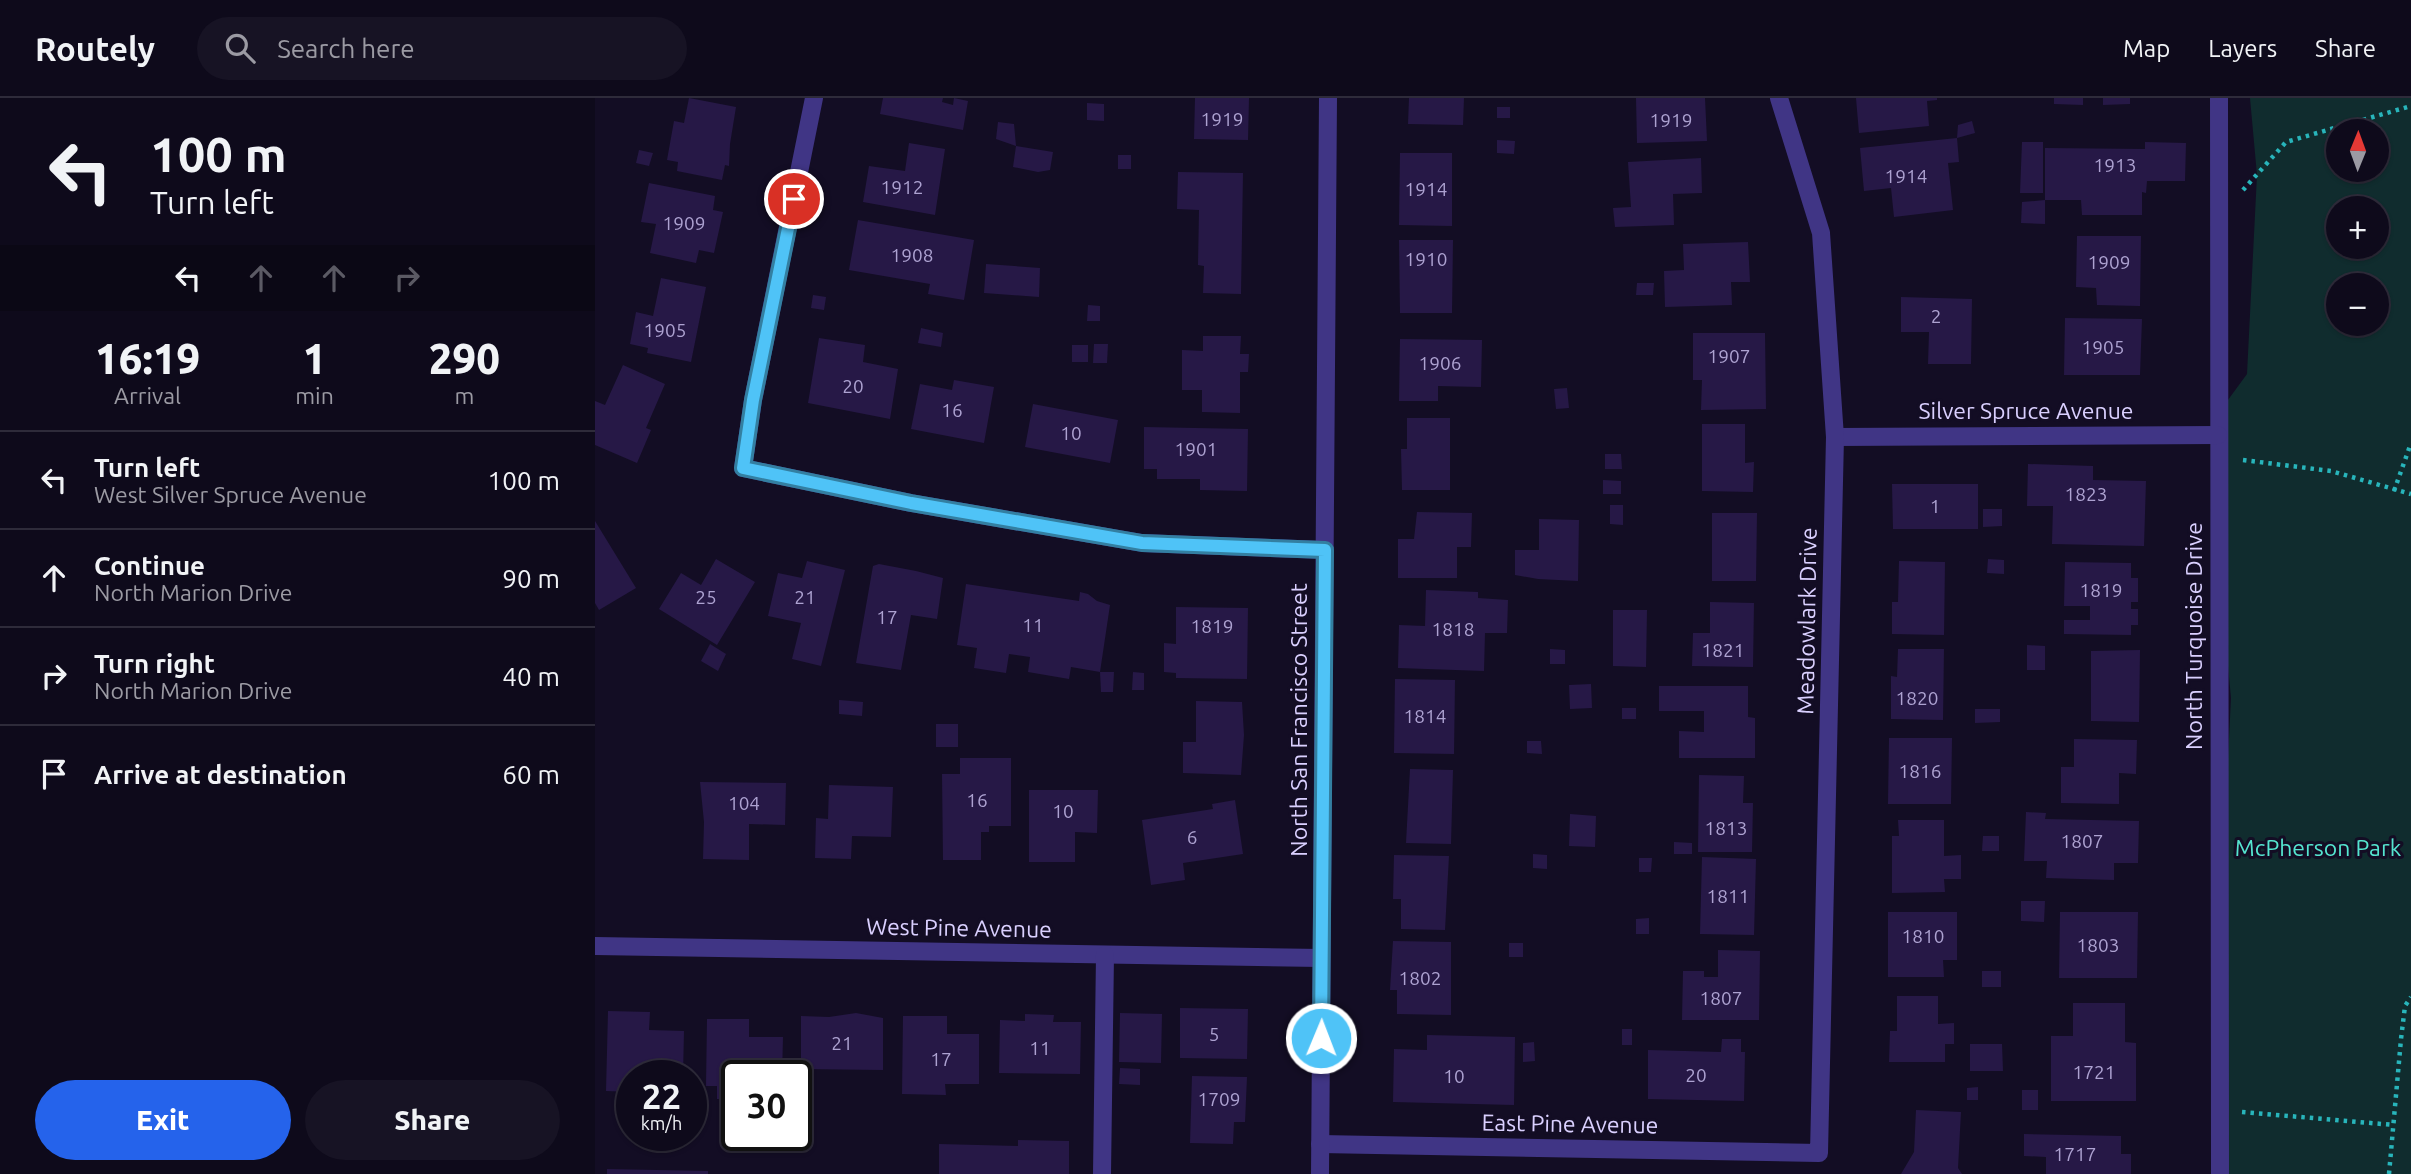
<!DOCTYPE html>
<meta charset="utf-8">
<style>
:root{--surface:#0e0a1b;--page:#171324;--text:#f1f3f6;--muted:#9b9aa3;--line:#2e2b3a;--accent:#2563eb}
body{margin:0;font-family:Ubuntu,sans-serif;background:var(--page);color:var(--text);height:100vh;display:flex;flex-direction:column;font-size:26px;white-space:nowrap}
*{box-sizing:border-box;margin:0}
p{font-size:23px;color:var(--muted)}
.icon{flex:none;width:38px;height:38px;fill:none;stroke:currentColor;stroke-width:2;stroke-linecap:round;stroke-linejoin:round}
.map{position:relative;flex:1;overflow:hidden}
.sheet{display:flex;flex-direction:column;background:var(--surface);width:595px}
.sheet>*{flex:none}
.guide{background:#0e0a1b;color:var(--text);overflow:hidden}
.needle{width:46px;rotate:1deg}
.fabs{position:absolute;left:1731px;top:21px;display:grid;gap:14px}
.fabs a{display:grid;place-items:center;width:63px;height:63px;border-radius:50%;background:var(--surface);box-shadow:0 2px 5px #0004,0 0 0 2px var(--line);font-size:35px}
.speed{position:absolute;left:21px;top:962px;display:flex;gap:14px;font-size:35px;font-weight:700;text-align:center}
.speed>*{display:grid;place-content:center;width:91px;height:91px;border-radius:50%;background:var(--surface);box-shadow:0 2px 5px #0004,0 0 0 2px var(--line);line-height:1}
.speed small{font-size:18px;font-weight:400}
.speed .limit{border:4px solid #111;border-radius:10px;background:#fff;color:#111}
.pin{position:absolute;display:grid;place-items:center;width:60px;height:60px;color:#fff;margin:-30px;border:4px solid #fff;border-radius:50%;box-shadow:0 2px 7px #0007}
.me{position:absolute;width:77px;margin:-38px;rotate:1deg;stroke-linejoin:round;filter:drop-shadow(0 0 5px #0008)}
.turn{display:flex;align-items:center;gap:24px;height:147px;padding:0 35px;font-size:32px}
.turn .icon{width:91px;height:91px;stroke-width:2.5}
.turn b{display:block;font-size:49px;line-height:60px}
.lanes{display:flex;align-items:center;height:66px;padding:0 35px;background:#0003;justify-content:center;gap:35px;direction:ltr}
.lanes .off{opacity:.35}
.eta{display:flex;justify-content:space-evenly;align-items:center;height:119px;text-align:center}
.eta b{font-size:42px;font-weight:800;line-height:49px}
.action{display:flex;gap:14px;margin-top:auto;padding:14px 35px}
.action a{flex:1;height:80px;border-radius:42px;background:var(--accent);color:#fff;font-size:28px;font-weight:800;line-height:80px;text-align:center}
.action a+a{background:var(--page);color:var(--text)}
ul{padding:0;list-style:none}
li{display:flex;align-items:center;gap:21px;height:98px;padding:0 35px;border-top:2px solid var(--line)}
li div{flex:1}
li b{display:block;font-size:26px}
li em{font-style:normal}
header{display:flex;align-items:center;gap:42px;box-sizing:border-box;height:98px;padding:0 35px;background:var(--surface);border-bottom:2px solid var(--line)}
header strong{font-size:33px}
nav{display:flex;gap:38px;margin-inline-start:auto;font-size:24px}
.search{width:490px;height:63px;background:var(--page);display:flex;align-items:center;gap:18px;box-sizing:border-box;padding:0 24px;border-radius:38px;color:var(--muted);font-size:26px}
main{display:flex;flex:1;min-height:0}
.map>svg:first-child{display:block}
.green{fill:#102c2e;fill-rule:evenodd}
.building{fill:#261846}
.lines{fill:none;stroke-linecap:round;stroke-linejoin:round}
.path{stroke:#28b5bb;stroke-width:4.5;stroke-dasharray:3.5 5;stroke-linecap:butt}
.minor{stroke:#403585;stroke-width:18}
.route-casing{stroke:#337fa1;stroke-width:18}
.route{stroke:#4fc3f7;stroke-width:12}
.labels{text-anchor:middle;stroke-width:6;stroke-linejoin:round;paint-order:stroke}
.number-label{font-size:19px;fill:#ada2d1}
.street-label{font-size:23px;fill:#dad0ff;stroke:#130d24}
.park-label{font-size:23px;fill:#55e5d0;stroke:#130d24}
</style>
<header>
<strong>Routely</strong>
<div class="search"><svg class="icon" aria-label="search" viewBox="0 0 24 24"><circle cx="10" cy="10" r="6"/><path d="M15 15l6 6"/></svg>Search here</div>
<nav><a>Map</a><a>Layers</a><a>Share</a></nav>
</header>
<main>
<section class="sheet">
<div class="guide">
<div class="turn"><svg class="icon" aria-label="left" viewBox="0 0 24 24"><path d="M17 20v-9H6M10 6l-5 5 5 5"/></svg><div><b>100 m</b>Turn left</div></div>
<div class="lanes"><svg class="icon" aria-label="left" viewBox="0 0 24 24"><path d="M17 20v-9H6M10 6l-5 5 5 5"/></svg><svg class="icon off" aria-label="ahead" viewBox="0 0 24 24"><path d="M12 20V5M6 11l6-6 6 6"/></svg><svg class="icon off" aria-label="ahead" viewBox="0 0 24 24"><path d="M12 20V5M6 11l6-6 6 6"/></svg><svg class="icon off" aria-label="right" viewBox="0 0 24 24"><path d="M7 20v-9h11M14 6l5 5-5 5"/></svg></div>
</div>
<div class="eta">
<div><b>16:19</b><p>Arrival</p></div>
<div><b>1</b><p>min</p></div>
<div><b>290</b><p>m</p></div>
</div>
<ul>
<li><svg class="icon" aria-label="left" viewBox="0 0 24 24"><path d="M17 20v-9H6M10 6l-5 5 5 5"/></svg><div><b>Turn left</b><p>West Silver Spruce Avenue</p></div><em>100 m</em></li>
<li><svg class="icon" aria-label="ahead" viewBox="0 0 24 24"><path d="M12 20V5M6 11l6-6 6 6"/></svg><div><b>Continue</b><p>North Marion Drive</p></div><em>90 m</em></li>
<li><svg class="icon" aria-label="right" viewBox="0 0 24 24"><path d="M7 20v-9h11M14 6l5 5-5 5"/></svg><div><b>Turn right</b><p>North Marion Drive</p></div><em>40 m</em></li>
<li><svg class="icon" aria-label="arrive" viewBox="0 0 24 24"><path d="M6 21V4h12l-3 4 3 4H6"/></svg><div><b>Arrive at destination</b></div><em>60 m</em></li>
</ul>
<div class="action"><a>Exit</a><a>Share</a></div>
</section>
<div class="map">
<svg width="1816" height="1076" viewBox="0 0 1816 1076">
<rect width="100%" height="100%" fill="#130d24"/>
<!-- green -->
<path class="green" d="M1655,0H1816V1076H1625L1624,841L1636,600L1619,420L1630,306L1652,276L1662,77ZM1743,33H1782V72H1743ZM1743,110H1782V149H1743ZM1743,187H1782V226H1743Z"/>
<!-- building -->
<g class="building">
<path d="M94,0L141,9L135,46L134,68L130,67L127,82L82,73L83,64L72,62L79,23L89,25Z"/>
<path d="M288,0H348L347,4L358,7L359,0L373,3L368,32L285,16Z"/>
<path d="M600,0H654L653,42L599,41Z"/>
<path d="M814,0H869L868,27L813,26Z"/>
<path d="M1041,0H1110L1112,43L1042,45Z"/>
<path d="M1261,0H1342V2L1332,3L1334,28L1264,35Z"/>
<path d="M1459,0H1488V7L1459,6Z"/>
<path d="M1508,0H1535V6L1508,7Z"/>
<path d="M492,5L509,6V23L492,22Z"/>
<rect x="902" y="9" width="13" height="11"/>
<path d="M1377,23L1380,35L1362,40L1364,64L1353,65L1358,112L1299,119L1296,90L1269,93L1265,50L1362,40L1363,27Z"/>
<path d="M403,24L419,26L421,48L401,41Z"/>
<path d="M902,42L920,43L919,56L902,55Z"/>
<path d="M1427,44H1448V95H1425Z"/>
<path d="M1550,44L1591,45L1590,83H1552L1551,95L1547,94V117H1487L1486,102H1450V50L1550,51Z"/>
<path d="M314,45L350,51L340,117L268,104L274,68L310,73Z"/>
<path d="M421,48L458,54L455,72L443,74L418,69Z"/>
<path d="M44,52L58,55L54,68L41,65Z"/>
<path d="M805,55H857V128L804,127Z"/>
<rect x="523" y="57" width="13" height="14"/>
<path d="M1106,60L1107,95L1078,96L1079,127L1020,129L1018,110L1036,109L1033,64Z"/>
<path d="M583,74L648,75L646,196L608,195L609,168L603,167L604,112L582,111Z"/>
<path d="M54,85L120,98L118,112L128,114L119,155L104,152L101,165L55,155L61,126L46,124Z"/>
<path d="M1450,102V126L1426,125L1427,104Z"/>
<path d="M263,122L379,142L369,202L333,196L335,186L254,172Z"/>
<path d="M1482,138H1546L1545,208L1502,207L1501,190L1481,189Z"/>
<path d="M804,142H858L857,215H805Z"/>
<path d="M1153,144L1155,184H1136L1137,207L1070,209L1069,173L1089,172L1088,146Z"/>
<path d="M391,166L445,170L444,199L389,195Z"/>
<path d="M66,180L111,189L96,264L52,255L53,250L35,246L41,214L58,218Z"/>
<path d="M1042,185H1059L1058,197H1041Z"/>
<path d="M218,197L231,199L229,212L216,210Z"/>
<path d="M1306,199L1377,201L1376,266H1333L1334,234H1306Z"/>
<path d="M493,207L505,208V223H492Z"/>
<path d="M1470,220L1547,221L1545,277H1469Z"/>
<path d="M326,230L348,235L346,249L323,245Z"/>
<path d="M1098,235H1170L1171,311L1106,312L1107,282H1098Z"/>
<path d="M608,238H646L645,256H654L653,274H645V315L607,314V292H587V252L608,253Z"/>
<path d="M224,240L270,247L268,264L303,271L295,321L213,305Z"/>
<path d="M805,241L887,242L886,289L843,288V303H804Z"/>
<path d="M499,246H513L512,265H498Z"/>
<rect x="477" y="247" width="16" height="17"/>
<path d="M28,267L70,286L51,330L56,332L42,365L0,347V303L10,307Z"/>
<path d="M359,282L399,289L389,345L316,331L325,286L357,292Z"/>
<path d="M972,290L974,310L961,311L959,291Z"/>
<path d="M438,306L523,322L515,365L430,349Z"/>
<path d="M812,320H855V392H807L806,351H812Z"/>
<path d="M1107,326H1150V365L1159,364L1158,394L1107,393Z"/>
<path d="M549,329L653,331L652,393L605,392V381H562V371H549Z"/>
<path d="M1010,356H1026L1027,371H1010Z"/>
<path d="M1433,366L1498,368V382L1551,383L1549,448L1457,446L1458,408H1432Z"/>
<path d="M1008,382L1026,383V396H1008Z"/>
<path d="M1297,386H1383V431H1298Z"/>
<path d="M1015,407H1028V427L1015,426Z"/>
<path d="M1388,411H1407V428L1388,429Z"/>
<path d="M822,414L877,415L876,449H862V480H803V441H819Z"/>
<path d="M1117,415H1162L1161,483H1117Z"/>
<path d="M944,421L984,422L983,483L943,481L920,477V452H944Z"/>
<path d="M0,423L41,490L4,512L0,505Z"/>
<path d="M121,461L160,484L122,547L64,511L86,475L106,487Z"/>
<path d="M1393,461L1409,462V476L1392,475Z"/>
<path d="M212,463L250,472L226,568L197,561L206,525L173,518L183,475L207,480Z"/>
<path d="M1304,463L1350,464L1349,537L1297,536V504H1303Z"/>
<path d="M1470,464L1536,465V480H1543V504H1536V511H1543V527H1536V537L1469,536V522H1495V508H1469Z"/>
<path d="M284,466L321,473L348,480L342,521L316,517L306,572L261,565L278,468Z"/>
<path d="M371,486L484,503L485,494L493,496L502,503L515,507L505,574L476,569L474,581L433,574L435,559L414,556L411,575L379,570L382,550L362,547Z"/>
<path d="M831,492L883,494V500L913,502L912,535H890L889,573L803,570L804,527L830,528Z"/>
<path d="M1115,504L1159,505L1158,569L1097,568L1098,535H1115Z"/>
<path d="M581,509L653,510L652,581L581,580V575L569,574V545L581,546Z"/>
<path d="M1018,512H1052L1051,569L1018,568Z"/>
<path d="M115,546L131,556L123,573L106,563Z"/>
<path d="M1432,547L1450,548V572H1432Z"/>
<path d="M955,551L970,552V566H955Z"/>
<path d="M1303,551H1349L1348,622L1296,621V578L1302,579Z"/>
<path d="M1545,552L1544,624L1496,623V553Z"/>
<path d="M505,574H519L518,594H506Z"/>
<path d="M538,574L549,575V592H537Z"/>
<path d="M800,581L860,582L859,656L799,655Z"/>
<path d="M996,586L997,610L975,611L974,587Z"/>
<path d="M1064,588H1153V619L1160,620V660H1084V633L1109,634V613H1064Z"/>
<path d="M244,602L268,604L267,618L244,616Z"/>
<path d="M601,603L647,604L649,637L646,677L588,675V644H601Z"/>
<rect x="1027" y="610" width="14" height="11"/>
<path d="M1380,611H1405V624L1380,625Z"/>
<rect x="341" y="626" width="22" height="23"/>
<path d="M1294,640H1357L1356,706H1293Z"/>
<path d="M1479,641L1542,642L1541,676L1524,675V706L1466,705V669H1479Z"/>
<path d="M932,643H946L947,656L932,655Z"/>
<path d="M365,660H416V728H394V734H386V762H348L347,676H365Z"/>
<path d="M815,671L858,672L856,746L811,745Z"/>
<path d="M1104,677L1149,678L1148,705H1158L1157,754H1103Z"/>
<path d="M105,684L191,685L190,727L154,726V762L108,761L109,724Z"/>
<path d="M234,687L298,689L296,739L257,738L256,761L220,760L221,720L233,721Z"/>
<path d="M434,692H503L502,735L480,734V764H434Z"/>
<path d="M640,702L648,756L588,765L590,782L556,787L547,722L618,711L617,706Z"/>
<path d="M1431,714L1451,715L1450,721L1544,723L1543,765H1519V782L1451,780L1452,763H1429Z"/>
<path d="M975,716L1001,718L1000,749L974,748Z"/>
<path d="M1303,722H1349V758L1366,757V781H1349L1350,794L1297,795V738H1304Z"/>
<path d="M1388,738H1404V753H1387Z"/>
<path d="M1079,744L1097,745V756H1079Z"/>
<path d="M938,756L952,757V771L938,770Z"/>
<path d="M799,757L854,758L850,832L806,831V801H798Z"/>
<path d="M1107,759L1161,761L1159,837L1105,836Z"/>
<path d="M1044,760H1057L1056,774H1044Z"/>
<path d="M1426,803H1450L1449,824L1426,823Z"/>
<path d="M1293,814H1362V862H1348L1349,879H1293Z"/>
<path d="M1465,814H1543L1542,880H1464Z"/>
<path d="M1054,820V836H1041V821Z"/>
<path d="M798,843L856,844V917L802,916V892H795Z"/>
<rect x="914" y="845" width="14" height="14"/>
<path d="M1123,852L1165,853L1164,922H1087L1088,873H1109V879H1123Z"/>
<rect x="1387" y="873" width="19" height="16"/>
<path d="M1302,898H1343V926L1359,925V946H1350V964H1294L1295,933H1302Z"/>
<path d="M1478,905H1530V944L1541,945V1003H1456V938H1478Z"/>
<path d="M585,910L653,911L652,961L585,960Z"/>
<path d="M13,913L55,914L54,932L89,933L88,978H37V994L11,993Z"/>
<path d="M261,915L288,920V972L206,971V918L234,919Z"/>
<path d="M525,915L567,916L566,965L524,964Z"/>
<path d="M430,916L459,917L458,924H486L485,976L404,975L405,922L430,923Z"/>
<path d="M308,918H352V936H384V986H350L351,997L307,996Z"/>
<path d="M112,921H154V939H188L187,978H142V1002L122,1001V988H111Z"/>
<rect x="1027" y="931" width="10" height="16"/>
<path d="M832,937L920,939L919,1007L798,1004L799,951L832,952Z"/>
<path d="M1127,941H1146V954H1150L1149,1003L1053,1001V952L1126,954Z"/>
<path d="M939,944L940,963L928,964V945Z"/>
<path d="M1375,946H1407L1408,973H1375Z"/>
<path d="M525,970L545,971V987L524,986Z"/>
<path d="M597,978L652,979L650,1024H639L638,1046L595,1045Z"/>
<path d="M1383,989V1002H1372V990Z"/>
<rect x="1427" y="992" width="16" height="20"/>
<path d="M1321,1012L1366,1014L1363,1070L1367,1076H1306L1319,1054Z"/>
<path d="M1429,1036L1526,1038V1056H1536V1076H1451V1059L1429,1058Z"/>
<path d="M423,1042L474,1043V1076H344V1046L423,1048Z"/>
<path d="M12,1071L113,1073V1076H12Z"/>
</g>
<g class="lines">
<!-- path -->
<g class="path">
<path d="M1648,92L1691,44L1816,8"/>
<path d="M1648,362L1736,373L1816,396"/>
<path d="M1799,393L1816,345"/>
<path d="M1647,1014L1799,1027"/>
<path d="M1794,1076L1806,941L1810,908L1816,899"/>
</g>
<!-- minor -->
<g class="minor">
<path d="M219,0L158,302L148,370L316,405L547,445L730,452"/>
<path d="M1624,0L1625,1076"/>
<path d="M1240,339L1623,337"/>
<path d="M0,848L726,860"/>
<path d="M725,1046L1224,1055L1240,339L1226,135L1184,0"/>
<path d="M507,1076L510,857"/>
<path d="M725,1076L733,0"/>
</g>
</g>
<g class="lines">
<defs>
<path id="route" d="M199,101L158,302L148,370L316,405L547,445L730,452L726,940"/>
</defs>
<!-- route casing -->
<use href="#route" class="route-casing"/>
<!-- route -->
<use href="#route" class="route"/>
</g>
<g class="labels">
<!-- number labels -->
<g class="number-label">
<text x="627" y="28">1919</text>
<text x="1076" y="29">1919</text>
<text x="1520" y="74">1913</text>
<text x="1311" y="85">1914</text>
<text x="307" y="96">1912</text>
<text x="831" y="98">1914</text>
<text x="89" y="132">1909</text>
<text x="317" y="164">1908</text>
<text x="831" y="168">1910</text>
<text x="1514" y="171">1909</text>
<text x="1341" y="225">2</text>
<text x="70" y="239">1905</text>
<text x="1508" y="256">1905</text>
<text x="1134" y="265">1907</text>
<text x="845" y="272">1906</text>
<text x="258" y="295">20</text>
<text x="357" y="319">16</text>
<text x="476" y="342">10</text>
<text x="601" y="358">1901</text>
<text x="1491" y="403">1823</text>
<text x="1340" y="415">1</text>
<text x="1506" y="499">1819</text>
<text x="111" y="506">25</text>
<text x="210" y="506">21</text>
<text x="292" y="526">17</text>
<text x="438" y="534">11</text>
<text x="617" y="535">1819</text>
<text x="858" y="538">1818</text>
<text x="1128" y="559">1821</text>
<text x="1322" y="607">1820</text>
<text x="830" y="625">1814</text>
<text x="1325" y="680">1816</text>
<text x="382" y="709">16</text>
<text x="149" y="712">104</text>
<text x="468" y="720">10</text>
<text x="1131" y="737">1813</text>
<text x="597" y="746">6</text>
<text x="1487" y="750">1807</text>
<text x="1133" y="805">1811</text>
<text x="1328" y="845">1810</text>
<text x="1503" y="854">1803</text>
<text x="825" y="887">1802</text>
<text x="1126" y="907">1807</text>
<text x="619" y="943">5</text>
<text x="247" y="952">21</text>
<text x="445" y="957">11</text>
<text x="346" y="968">17</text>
<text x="1499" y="981">1721</text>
<text x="1101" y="984">20</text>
<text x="859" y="985">10</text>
<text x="624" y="1008">1709</text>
<text x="1480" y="1063">1717</text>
</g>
<!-- street labels -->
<g class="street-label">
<text x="1431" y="321">Silver Spruce Avenue</text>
<text transform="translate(1212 523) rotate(-89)" y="8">Meadowlark Drive</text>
<text transform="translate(1599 538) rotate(-90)" y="8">North Turquoise Drive</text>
<text transform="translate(704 622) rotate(-90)" y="8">North San Francisco Street</text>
<text transform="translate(364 830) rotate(1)" y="8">West Pine Avenue</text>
<text transform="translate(975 1026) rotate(1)" y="8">East Pine Avenue</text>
</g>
<!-- park labels -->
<g class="park-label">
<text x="1723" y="758">McPherson Park</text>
</g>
</g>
</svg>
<div class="fabs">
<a><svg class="needle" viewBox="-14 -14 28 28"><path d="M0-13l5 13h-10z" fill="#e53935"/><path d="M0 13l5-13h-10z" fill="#9b9aa3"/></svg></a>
<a>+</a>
<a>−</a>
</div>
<div class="speed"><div>22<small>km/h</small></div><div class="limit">30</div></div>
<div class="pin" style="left:199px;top:101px;background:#d93025"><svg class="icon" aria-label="arrive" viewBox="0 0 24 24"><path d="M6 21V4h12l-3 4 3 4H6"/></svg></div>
<svg class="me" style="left:726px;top:940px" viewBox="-20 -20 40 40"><circle r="17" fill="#4fc3f7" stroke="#fff" stroke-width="3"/><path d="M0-11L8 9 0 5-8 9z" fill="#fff"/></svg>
</div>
</main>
